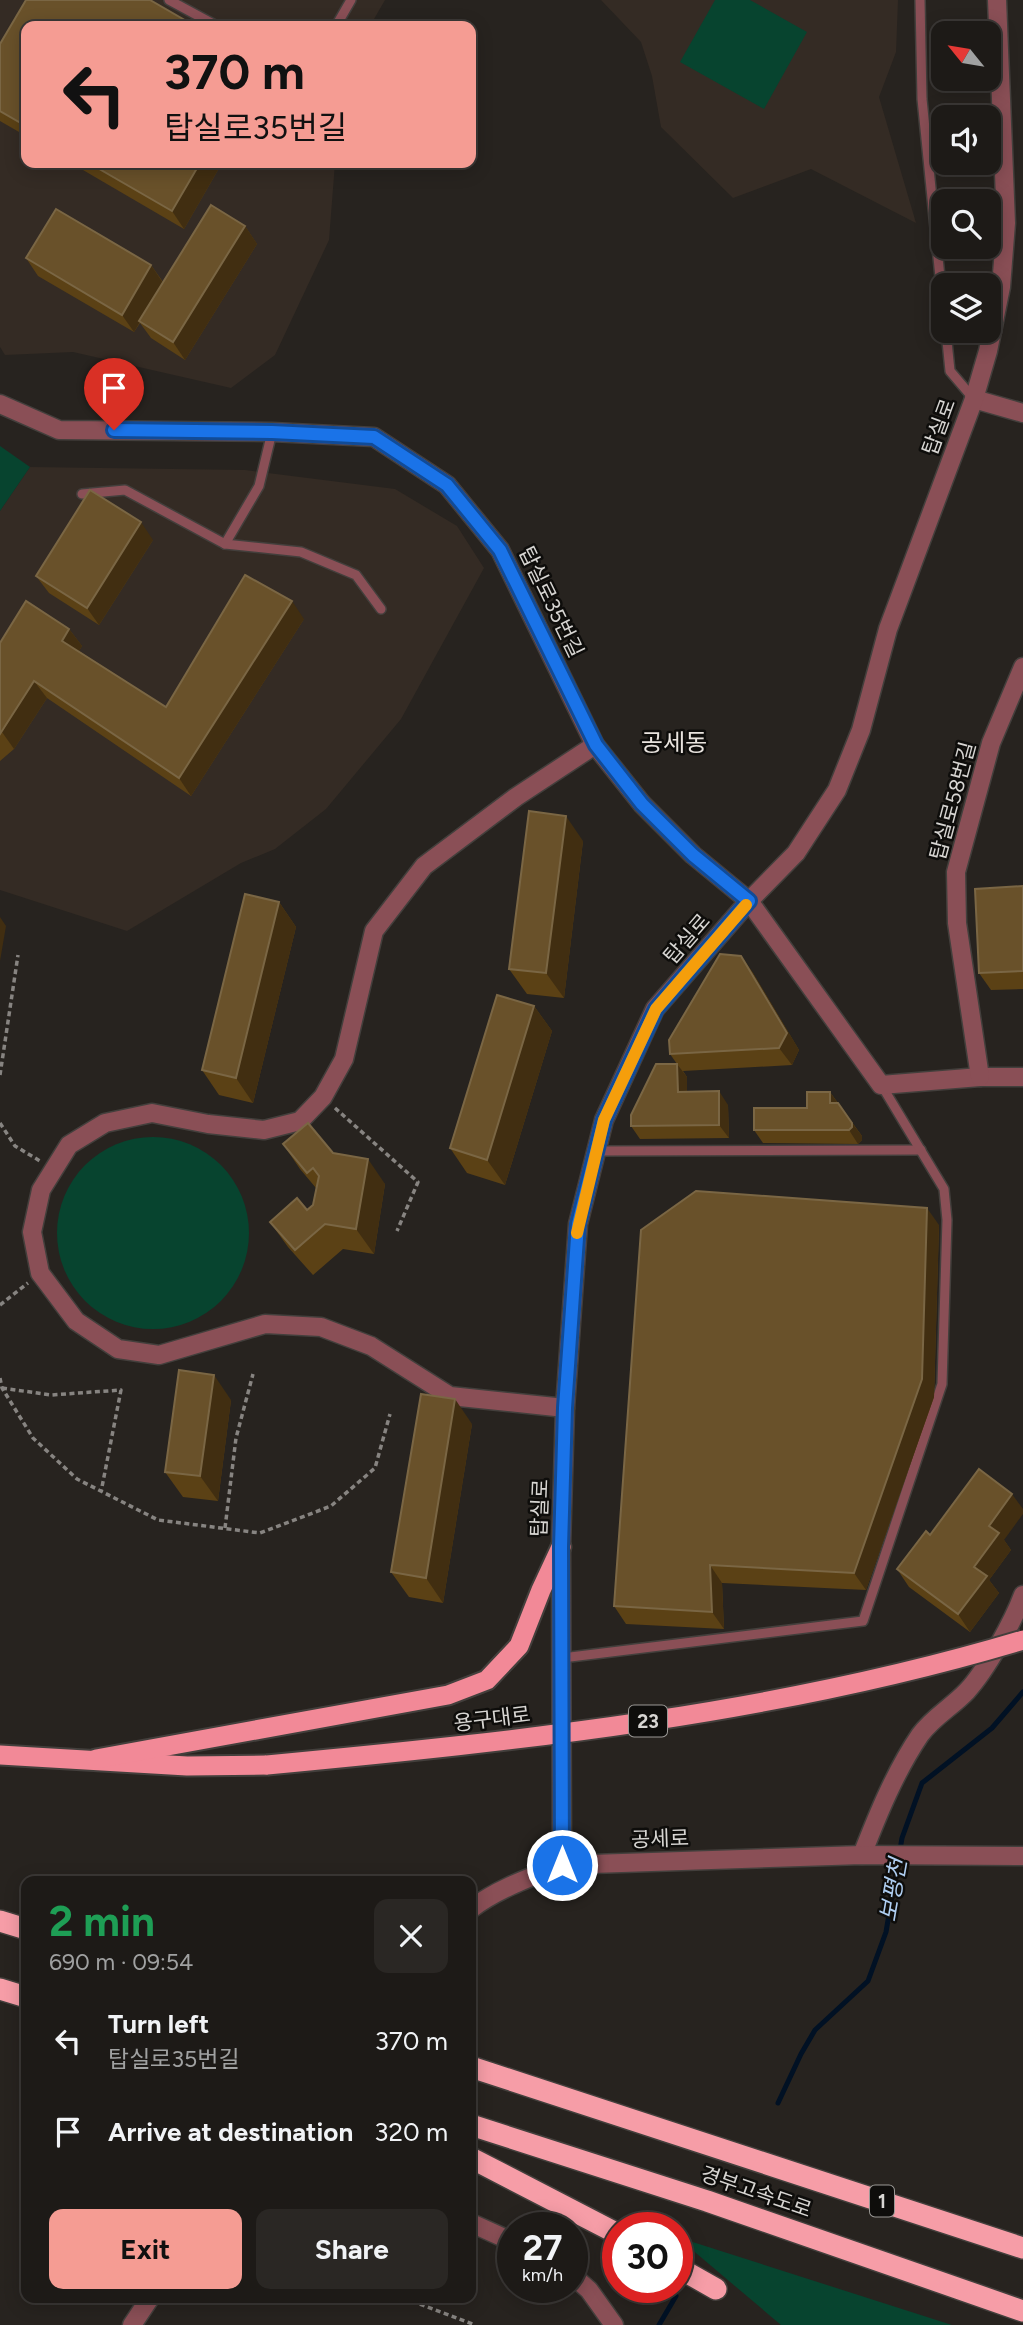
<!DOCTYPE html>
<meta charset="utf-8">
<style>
:root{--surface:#1d1a17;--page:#2a2724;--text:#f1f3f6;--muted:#a0a1a1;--line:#3b3836;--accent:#f59c93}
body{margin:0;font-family:Figtree,"Noto Sans KR",sans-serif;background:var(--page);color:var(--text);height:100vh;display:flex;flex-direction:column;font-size:26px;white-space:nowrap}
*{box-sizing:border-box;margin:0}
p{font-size:23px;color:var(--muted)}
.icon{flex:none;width:38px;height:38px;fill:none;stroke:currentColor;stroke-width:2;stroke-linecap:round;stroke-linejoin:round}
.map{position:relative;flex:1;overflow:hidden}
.panel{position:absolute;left:21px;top:1876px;width:455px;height:427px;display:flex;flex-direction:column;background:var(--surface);border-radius:14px;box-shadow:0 4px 18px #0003,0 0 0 2px var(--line)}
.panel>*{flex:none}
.hud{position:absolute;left:21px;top:21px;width:455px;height:147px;border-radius:14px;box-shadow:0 4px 18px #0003,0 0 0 2px var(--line);background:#f59c93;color:#111;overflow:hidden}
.needle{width:46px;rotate:300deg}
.controls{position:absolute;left:931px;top:21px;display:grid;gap:14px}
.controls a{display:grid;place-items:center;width:70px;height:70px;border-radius:14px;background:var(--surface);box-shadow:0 4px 18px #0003,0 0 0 2px var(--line);font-size:35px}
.speed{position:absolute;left:497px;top:2212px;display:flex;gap:14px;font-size:35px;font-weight:700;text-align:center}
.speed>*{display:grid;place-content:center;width:91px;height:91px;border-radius:50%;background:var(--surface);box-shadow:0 4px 18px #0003,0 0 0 2px var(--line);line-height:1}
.speed small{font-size:18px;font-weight:400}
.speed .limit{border:10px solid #d22;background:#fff;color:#111}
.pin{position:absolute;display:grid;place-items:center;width:60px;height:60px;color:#fff;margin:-72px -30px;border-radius:50% 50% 50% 0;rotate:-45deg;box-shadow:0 0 7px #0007}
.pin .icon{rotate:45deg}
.me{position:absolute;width:77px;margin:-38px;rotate:0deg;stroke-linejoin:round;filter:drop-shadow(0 0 5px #0008)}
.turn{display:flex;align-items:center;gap:24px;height:147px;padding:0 28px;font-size:32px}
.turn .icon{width:91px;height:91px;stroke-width:2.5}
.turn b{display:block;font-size:49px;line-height:60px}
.round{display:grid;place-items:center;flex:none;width:74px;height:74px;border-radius:14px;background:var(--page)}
.head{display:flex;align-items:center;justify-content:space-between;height:119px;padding:0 28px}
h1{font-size:42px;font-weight:700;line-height:52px;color:#1e9e55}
.action{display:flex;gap:14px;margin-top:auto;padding:14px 28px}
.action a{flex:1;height:80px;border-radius:14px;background:var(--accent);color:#111;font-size:28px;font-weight:700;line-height:80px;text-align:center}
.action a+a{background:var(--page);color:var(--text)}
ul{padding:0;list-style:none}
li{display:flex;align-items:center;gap:21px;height:91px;padding:0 28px}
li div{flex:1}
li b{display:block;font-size:26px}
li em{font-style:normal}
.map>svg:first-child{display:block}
.built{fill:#342b24}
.green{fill:#07442f}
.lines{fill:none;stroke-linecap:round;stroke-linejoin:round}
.stream{stroke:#011124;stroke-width:5}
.service-casing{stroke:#433f3c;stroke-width:12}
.minor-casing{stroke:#433f3c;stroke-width:21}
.tertiary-casing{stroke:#433f3c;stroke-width:21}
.trunk-casing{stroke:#433f3c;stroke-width:23}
.motorway-casing{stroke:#433f3c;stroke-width:24}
.path{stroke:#878481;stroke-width:3.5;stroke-dasharray:5 3.5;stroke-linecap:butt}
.service{stroke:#8a4f56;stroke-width:9}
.minor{stroke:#8a4f56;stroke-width:18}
.tertiary{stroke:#8a4f56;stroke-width:18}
.trunk{stroke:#f28997;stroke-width:19}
.motorway{stroke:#f69da7;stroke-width:21}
.trunk-bridge-casing{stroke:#433f3c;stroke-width:23;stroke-linecap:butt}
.trunk-bridge{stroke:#f28997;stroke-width:19}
.wall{fill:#5b4115}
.shaded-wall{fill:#412e11}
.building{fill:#69512a;stroke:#7a6644;stroke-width:2}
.route-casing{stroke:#114b97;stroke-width:18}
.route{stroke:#1a73e8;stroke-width:12}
.slow{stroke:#f59e0b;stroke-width:12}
.labels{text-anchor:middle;stroke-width:5;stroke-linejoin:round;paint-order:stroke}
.shield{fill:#0e0d0b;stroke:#9b9996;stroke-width:2}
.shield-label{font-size:19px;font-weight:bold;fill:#d7d5d2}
.street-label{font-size:21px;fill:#d7d5d2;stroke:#0e0d0b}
.water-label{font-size:23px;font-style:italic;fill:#afcef1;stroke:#0e0d0b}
.quarter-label{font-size:24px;fill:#e8e3de;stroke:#0e0d0b}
</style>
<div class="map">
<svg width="1023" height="2325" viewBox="0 0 1023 2325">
<rect width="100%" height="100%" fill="#27231f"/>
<!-- built -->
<g class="built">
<path d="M0,0H385L370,26H26V163H335L329,240L275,355L231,388L73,352L5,355L0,347Z"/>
<path d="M601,0H898L896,52L879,97L916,223L811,169L733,198L661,127L652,76L641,42Z"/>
<path d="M30,467L245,470L395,489L457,526L484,568L401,719L326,809L275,849L241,863L127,931L0,890V511Z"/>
</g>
<!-- green -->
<g class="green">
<path d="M715,0H750L807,32L764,109L680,62Z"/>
<path d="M0,446L30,467L0,511Z"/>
<circle cx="153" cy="1233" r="96"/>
<path d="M677,2237L952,2325H781Z"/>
</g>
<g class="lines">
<!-- stream -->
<g class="stream">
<path d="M778,2103L801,2054L815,2030L868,1981L886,1932L902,1838L922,1783L992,1728L1023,1692"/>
<path d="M659,2325L676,2296"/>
</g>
<defs>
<g id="service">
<path d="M169,0L217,26"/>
<path d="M920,0L922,99L943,307"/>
<path d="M336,26L351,0"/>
<path d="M946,331L950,371L973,398"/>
<path d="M82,494L125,490L225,544L301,552L356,575L381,609"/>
<path d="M225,544L259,486L272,432"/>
<path d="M597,1151L921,1150"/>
<path d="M562,1658L863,1621L942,1384L947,1220L944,1189L882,1086"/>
</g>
<g id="minor">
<path d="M974,399L1023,413"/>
<path d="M0,404L59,430L272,432L374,437L447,485L500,550L595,745L642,804L693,855L749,901L881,1085L980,1077H1023"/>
<path d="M980,1077L957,923L956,872L991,743L1023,667"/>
<path d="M565,1408L450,1396L371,1346L321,1327L265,1324L159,1355L118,1349L76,1321L40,1273L32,1232L41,1190L69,1145L105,1123L152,1113L208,1124L264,1130L300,1121L323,1097L344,1059L374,931L424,866L516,797L595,745"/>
<path d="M862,1855C878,1814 895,1772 920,1735C933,1717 952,1707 967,1691C987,1669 1013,1622 1023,1595"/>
<path d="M562,1865L561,1547L565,1408L578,1224L604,1120L655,1009L749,901L796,853L837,790L861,730L888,629L974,399L988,351L1001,287L1006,223L997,0"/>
<path d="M471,2223L513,2242"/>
<path d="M572,2275L589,2290L614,2325"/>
</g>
<g id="tertiary">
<path d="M471,1909C497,1889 531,1877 562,1865L862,1855L1023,1856"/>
<path d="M132,2325L150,2298"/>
</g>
<g id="trunk">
<path d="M0,1755L187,1766L267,1765"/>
<path d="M96,1759L448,1695L487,1680L519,1646L541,1590L561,1547"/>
</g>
<g id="motorway">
<path d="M0,1921L26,1929"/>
<path d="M0,1989L26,1997"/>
<path d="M471,2067L1023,2248"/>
<path d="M471,2125L707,2201L1023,2311"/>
<path d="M471,2158L618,2234"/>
<path d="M677,2267L716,2289"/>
</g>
</defs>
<!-- service casing -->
<use href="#service" class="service-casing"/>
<!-- minor casing -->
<use href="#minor" class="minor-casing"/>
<!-- tertiary casing -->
<use href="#tertiary" class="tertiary-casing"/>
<!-- trunk casing -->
<use href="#trunk" class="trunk-casing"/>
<!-- motorway casing -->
<use href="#motorway" class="motorway-casing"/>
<!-- path -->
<g class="path">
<path d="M0,1075L18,955"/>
<path d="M335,1108L418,1182L397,1231"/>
<path d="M0,1123L15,1146L40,1161"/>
<path d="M0,1305L28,1283"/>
<path d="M0,1378L2,1388L33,1438L77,1479L158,1520L260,1533L331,1506L375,1468L390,1414"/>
<path d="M2,1388L51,1395L121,1390L101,1492"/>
<path d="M225,1528L236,1438L253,1374"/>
<path d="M404,2298L475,2325"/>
</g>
<!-- service -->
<use href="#service" class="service"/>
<!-- minor -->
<use href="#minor" class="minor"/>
<!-- tertiary -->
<use href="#tertiary" class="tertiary"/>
<!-- trunk -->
<use href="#trunk" class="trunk"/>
<!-- motorway -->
<use href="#motorway" class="motorway"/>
<defs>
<path id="trunk-bridge" d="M267,1765C521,1741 777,1714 1023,1640"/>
</defs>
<!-- trunk-bridge casing -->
<use href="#trunk-bridge" class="trunk-bridge-casing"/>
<!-- trunk-bridge -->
<use href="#trunk-bridge" class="trunk-bridge"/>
</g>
<!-- wall -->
<g class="wall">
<path d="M26,26V136L0,121V44Z"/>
<path d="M71,163H222L184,229Z"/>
<path d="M245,226L257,244L185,360L151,338L140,323L134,332L38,276L26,258L151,265L163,282Z"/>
<path d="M153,540L99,625L49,593L36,576Z"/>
<path d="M304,619L191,796L47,698L14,749L0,761V643L69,629L82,646L79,651L166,707Z"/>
<path d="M583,841L564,998L527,994L509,969Z"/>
<path d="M1023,886V989L991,990L979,973Z"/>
<path d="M279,902L296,927L253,1103L219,1095L202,1070Z"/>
<path d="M741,956L753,973L799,1050L792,1065L683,1071L687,1077V1092L728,1105L729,1138L640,1139L631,1126L677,1064L670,1054Z"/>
<path d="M534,1006L552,1031L505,1185L467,1173L450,1148Z"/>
<path d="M830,1092L862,1136V1140L858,1144L763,1143L754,1130L807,1108Z"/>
<path d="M283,1144L333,1153L385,1184L374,1254L343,1249L313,1275L288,1247L270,1222L307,1210L313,1205L316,1188L300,1169Z"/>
<path d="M939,1225L934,1397L866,1590L722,1583L724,1629L626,1624L614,1606Z"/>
<path d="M231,1400L218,1501L183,1497L165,1472Z"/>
<path d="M472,1424L443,1603L409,1597L391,1572Z"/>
<path d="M930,1535L1004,1540L1011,1550L989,1580L999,1593L970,1632L909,1587L897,1569Z"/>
</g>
<!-- shaded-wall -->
<g class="shaded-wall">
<path d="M200,163H222L184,229L172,211Z"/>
<path d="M245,226L257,244L185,360L173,342Z"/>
<path d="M151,265L163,283L134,332L122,315Z"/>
<path d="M141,522L153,540L99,625L87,608Z"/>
<path d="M292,601L304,619L191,796L179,778Z"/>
<path d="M69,629L82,646L75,658L62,641Z"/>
<path d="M34,681L47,698L14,749L2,732Z"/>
<path d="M566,816L583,841L564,998L546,973Z"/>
<path d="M279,902L296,927L253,1103L236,1078Z"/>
<path d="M0,917L6,926L0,961Z"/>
<path d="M741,956L753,973L799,1050L792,1065L779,1048Z"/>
<path d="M534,1006L552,1031L505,1185L487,1160Z"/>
<path d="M677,1064L687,1077V1105L678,1092Z"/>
<path d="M719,1091L728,1105L729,1138L719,1125Z"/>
<path d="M830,1092L839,1105L830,1103Z"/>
<path d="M852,1123L862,1136V1140L858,1144L849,1130Z"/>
<path d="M368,1159L385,1184L374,1254L356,1229Z"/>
<path d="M927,1208L939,1225L934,1397L866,1590L854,1573Z"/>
<path d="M214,1375L231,1400L218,1501L200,1476Z"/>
<path d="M455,1399L472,1424L443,1603L426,1578Z"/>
<path d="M1012,1494L1023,1509V1514L1004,1540L1011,1550L989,1580L999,1593L970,1632L958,1614L974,1567L989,1526Z"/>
<path d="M710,1565L722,1583L724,1629L712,1612Z"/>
</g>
<!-- building -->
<g class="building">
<path d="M26,0H150L195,26H26V126L0,111V44Z"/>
<path d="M89,163H200L172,211Z"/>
<path d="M211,205L245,226L173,342L139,321Z"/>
<path d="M56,209L151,265L122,315L26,258Z"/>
<path d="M90,490L141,522L87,608L36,576Z"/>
<path d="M245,575L292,601L179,778L34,681L0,734V643L26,601L69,629L62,641L166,707Z"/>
<path d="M529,811L566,816L546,973L509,969Z"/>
<path d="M1023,886V971L979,973L975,889Z"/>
<path d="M245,894L279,902L236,1078L202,1070Z"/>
<path d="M720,954L741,956L787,1033L779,1048L670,1054L669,1040Z"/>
<path d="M497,995L534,1006L487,1160L450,1148Z"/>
<path d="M656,1064H677L678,1092L719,1091V1125L631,1126V1115Z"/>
<path d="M807,1092H830V1103H838L852,1123V1127L849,1130H754V1108H807Z"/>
<path d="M308,1123L333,1153L368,1159L356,1229L325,1224L295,1250L270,1222L297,1198L307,1210L313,1205L319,1176L313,1168L307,1173L283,1144Z"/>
<path d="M696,1191L927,1208L922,1379L854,1573L710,1565L712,1612L614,1606L641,1230Z"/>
<path d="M179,1370L214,1375L200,1476L165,1472Z"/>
<path d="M421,1394L455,1399L426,1578L391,1572Z"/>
<path d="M979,1469L1012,1494L989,1526L999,1533L974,1567L987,1576L958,1614L897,1569L926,1531L930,1535Z"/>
</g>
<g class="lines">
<defs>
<path id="route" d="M114,430L272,432L374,437L447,485L500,550L596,745L642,804L693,855L749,901L656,1009L604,1120L578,1224L565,1408L561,1547L562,1865"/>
</defs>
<!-- route casing -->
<use href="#route" class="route-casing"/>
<!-- route -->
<use href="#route" class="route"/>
<!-- slow -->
<path class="slow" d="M577,1233L604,1120L656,1009L746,905"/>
</g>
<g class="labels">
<!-- shield labels -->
<g class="shield">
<rect x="629" y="1705.5" width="38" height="31" rx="5"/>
<rect x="870" y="2185.5" width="24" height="31" rx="5"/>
</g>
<g class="shield-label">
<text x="648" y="1728">23</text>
<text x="882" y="2208">1</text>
</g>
<!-- street labels -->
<g class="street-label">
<text transform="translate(939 427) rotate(-70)" y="7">탑실로</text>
<text transform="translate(551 602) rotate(64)" y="7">탑실로35번길</text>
<text transform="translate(953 801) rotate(-75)" y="7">탑실로58번길</text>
<text transform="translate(687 939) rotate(-49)" y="7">탑실로</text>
<text transform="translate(540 1508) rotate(-88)" y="7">탑실로</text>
<text transform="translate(492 1719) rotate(-7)" y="7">용구대로</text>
<text transform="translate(660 1839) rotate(-2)" y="7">공세로</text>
<text transform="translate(756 2192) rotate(19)" y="7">경부고속도로</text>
</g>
<!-- water labels -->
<g class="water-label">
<text transform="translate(893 1890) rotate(-80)" y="8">보평천</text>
</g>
<!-- quarter labels -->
<g class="quarter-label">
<text x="674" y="751">공세동</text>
</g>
</g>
</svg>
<div class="controls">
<a><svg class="needle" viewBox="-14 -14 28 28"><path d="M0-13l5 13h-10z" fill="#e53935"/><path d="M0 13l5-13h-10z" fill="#a0a1a1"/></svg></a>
<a><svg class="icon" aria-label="sound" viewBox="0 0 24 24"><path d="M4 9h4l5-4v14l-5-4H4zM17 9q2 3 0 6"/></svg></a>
<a><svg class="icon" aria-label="search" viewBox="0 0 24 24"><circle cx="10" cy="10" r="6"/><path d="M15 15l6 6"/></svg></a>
<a><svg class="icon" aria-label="layers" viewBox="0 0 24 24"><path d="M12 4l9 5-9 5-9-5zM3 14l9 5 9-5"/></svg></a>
</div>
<div class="speed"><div>27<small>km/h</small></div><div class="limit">30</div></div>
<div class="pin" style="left:114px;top:430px;background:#d93025"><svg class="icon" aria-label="arrive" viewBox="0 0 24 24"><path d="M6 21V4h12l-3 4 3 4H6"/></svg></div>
<svg class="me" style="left:562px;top:1865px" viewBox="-20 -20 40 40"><circle r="17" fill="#1a73e8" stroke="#fff" stroke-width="3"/><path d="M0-11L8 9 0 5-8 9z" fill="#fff"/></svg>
<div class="hud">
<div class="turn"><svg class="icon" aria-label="left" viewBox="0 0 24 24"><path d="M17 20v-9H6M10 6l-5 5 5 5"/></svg><div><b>370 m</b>탑실로35번길</div></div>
</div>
<section class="panel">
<div class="head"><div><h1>2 min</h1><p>690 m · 09:54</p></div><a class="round"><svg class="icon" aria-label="close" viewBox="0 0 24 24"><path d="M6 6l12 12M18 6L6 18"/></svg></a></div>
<ul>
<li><svg class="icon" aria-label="left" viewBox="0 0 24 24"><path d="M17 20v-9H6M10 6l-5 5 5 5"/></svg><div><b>Turn left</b><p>탑실로35번길</p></div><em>370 m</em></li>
<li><svg class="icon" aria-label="arrive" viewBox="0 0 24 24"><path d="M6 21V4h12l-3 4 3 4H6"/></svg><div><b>Arrive at destination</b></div><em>320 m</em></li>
</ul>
<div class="action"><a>Exit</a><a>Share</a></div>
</section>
</div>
